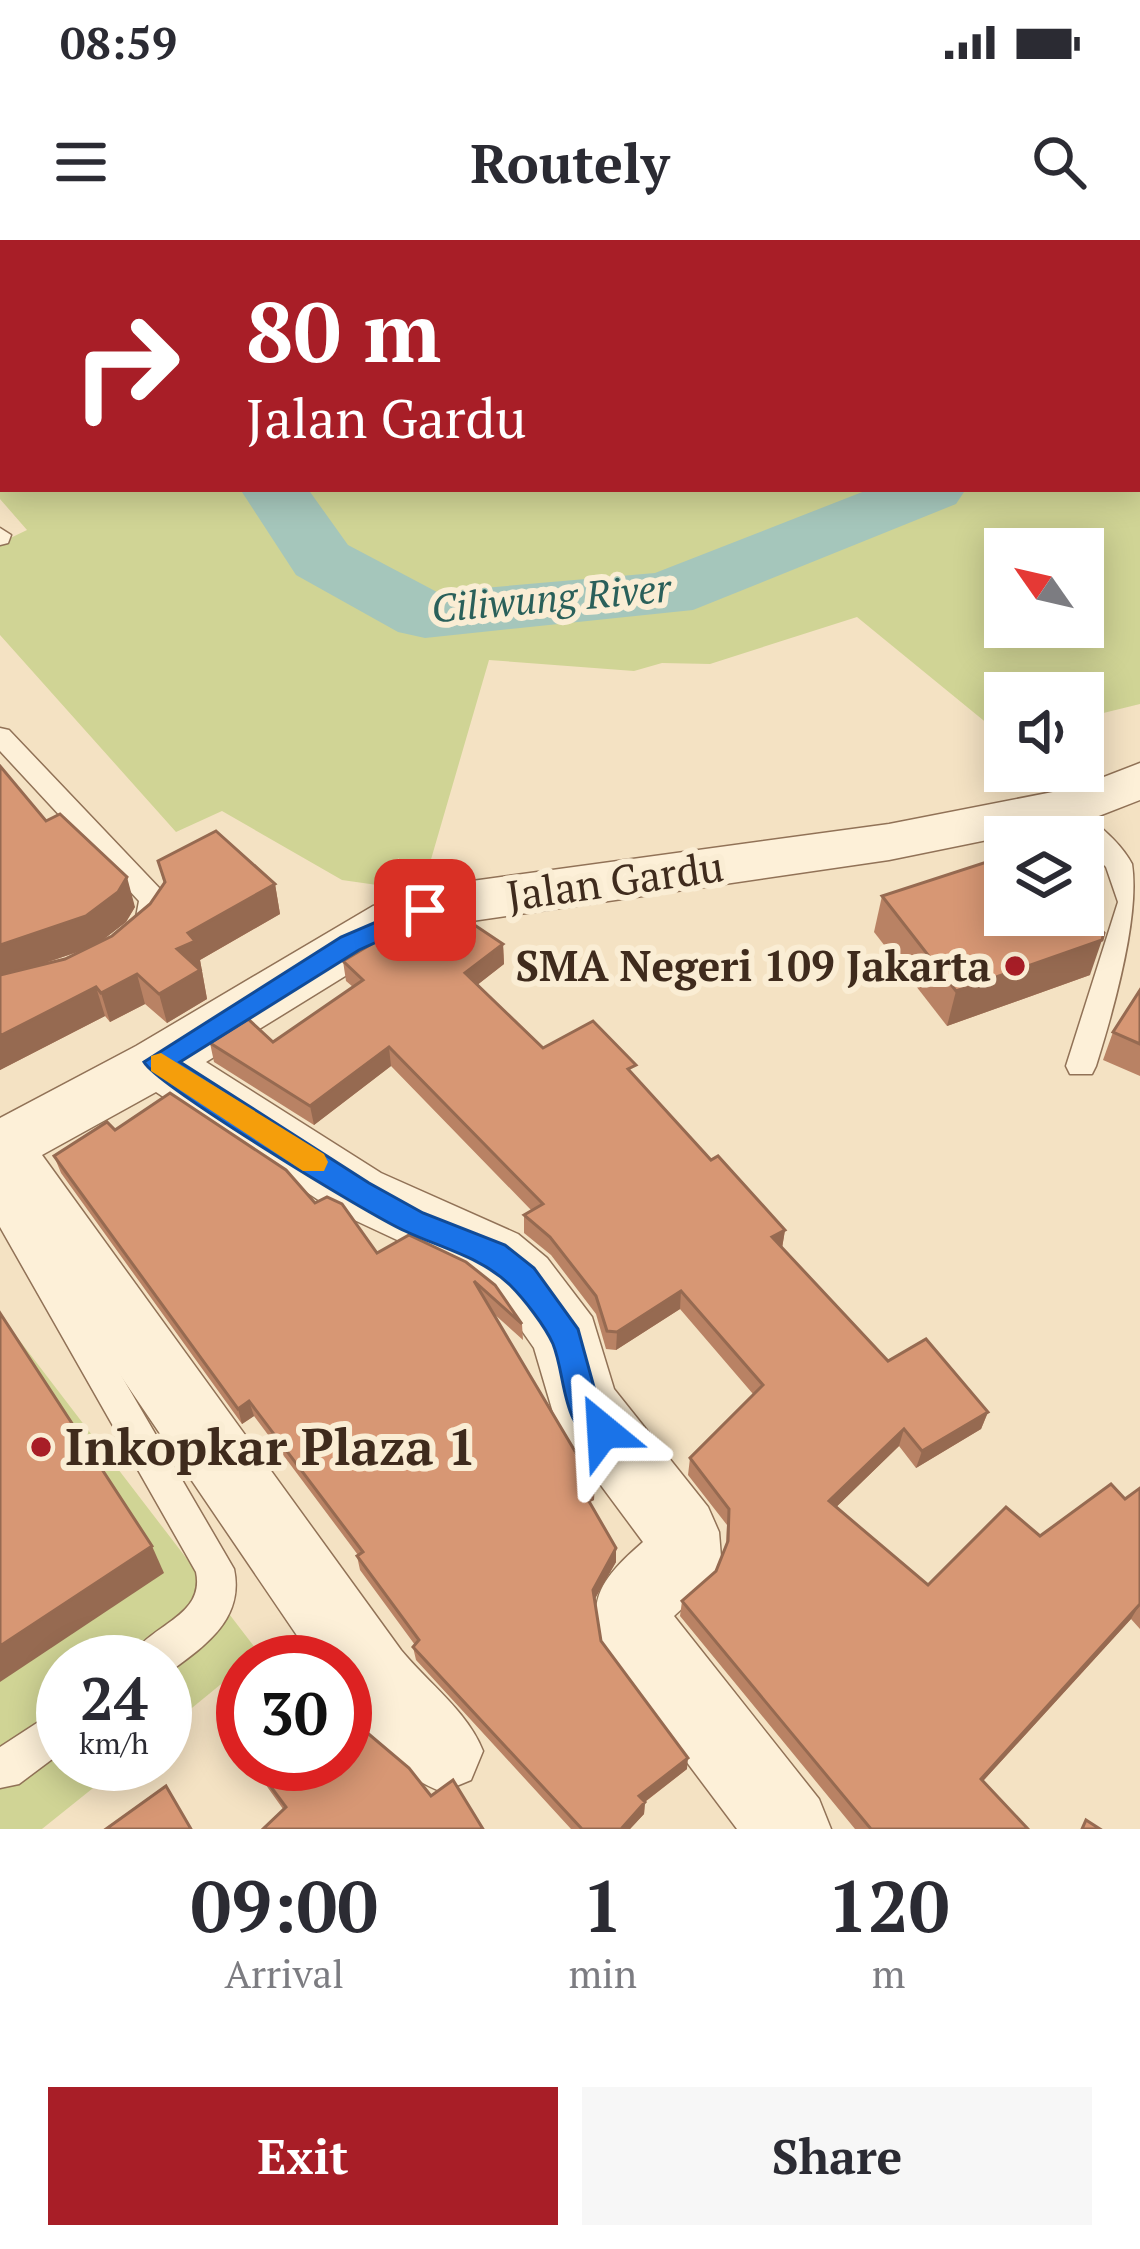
<!DOCTYPE html>
<style>
:root{--surface:#fff;--page:#f7f7f7;--text:#2b2b33;--muted:#7c7c81;--accent:#a81e27}
body{margin:0;font-family:"PT Serif",serif;background:var(--page);color:var(--text);height:100vh;display:flex;flex-direction:column;font-size:45px;white-space:nowrap}
*{box-sizing:border-box;margin:0}
p{font-size:39px;color:var(--muted)}
.icon{flex:none;width:66px;height:66px;fill:none;stroke:currentColor;stroke-width:2;stroke-linecap:round;stroke-linejoin:round}
.map{position:relative;height:1589px;overflow:hidden}
.details{display:flex;flex-direction:column;background:var(--surface);flex:1}
.details>*{flex:none}
.hud{position:absolute;left:0px;top:0px;width:1140px;height:252px;box-shadow:0 6px 30px #0003;background:#a81e27;color:#fff;overflow:hidden}
.needle{width:78px;rotate:304deg}
.tools{position:absolute;left:984px;top:288px;display:grid;gap:24px}
.tools a{display:grid;place-items:center;width:120px;height:120px;border-radius:0px;background:var(--surface);box-shadow:0 6px 30px #0003;font-size:60px}
.speed{position:absolute;left:36px;top:1395px;display:flex;gap:24px;font-size:60px;font-weight:700;text-align:center}
.speed>*{display:grid;place-content:center;width:156px;height:156px;border-radius:50%;background:var(--surface);box-shadow:0 6px 30px #0003;line-height:1}
.speed small{font-size:30px;font-weight:400}
.speed .limit{border:18px solid #d22;background:#fff;color:#111}
.pin{position:absolute;display:grid;place-items:center;width:102px;height:102px;color:#fff;margin:-51px;border-radius:24px;box-shadow:0 6px 18px #0006}
.me{position:absolute;width:132px;margin:-66px;rotate:333deg;stroke-linejoin:round;filter:drop-shadow(0 0 9px #0008)}
.turn{display:flex;align-items:center;gap:42px;height:252px;padding:0 48px;font-size:54px}
.turn .icon{width:156px;height:156px;stroke-width:2.5}
.turn b{display:block;font-size:84px;line-height:102px}
.eta{display:flex;justify-content:space-evenly;align-items:center;height:204px;text-align:center}
.eta b{font-size:72px;font-weight:700;line-height:84px}
.button{display:flex;gap:24px;margin-top:auto;padding:24px 48px}
.button a{flex:1;height:138px;border-radius:0px;background:var(--accent);color:#fff;font-size:48px;font-weight:700;line-height:138px;text-align:center}
.button a+a{background:var(--page);color:var(--text)}
.status{display:flex;justify-content:space-between;align-items:center;height:84px;padding:0 60px;background:var(--surface);direction:ltr}
.status svg{height:33px;fill:currentColor}
header{display:flex;justify-content:space-between;align-items:center;height:156px;padding:0 48px;background:var(--surface);font-size:54px;font-weight:700}
.map>svg:first-child{display:block}
.green{fill:#d0d495;fill-rule:evenodd}
.lines{fill:none;stroke-linecap:round;stroke-linejoin:round}
.river{fill:#a5c6bb;fill-rule:evenodd}
.service-casing{stroke:#917257;stroke-width:3}
.minor-casing{stroke:#917257;stroke-width:3}
.service{fill:#fdf0d8;fill-rule:evenodd}
.minor{fill:#fdf0d8;fill-rule:evenodd}
.wall{fill:#b98264;fill-rule:evenodd}
.shaded-wall{fill:#966a51}
.building{fill:#d79774;stroke:#966a51;stroke-width:3}
.route{fill:#1a73e8;stroke:#114b97;stroke-width:3}
.slow{fill:#f59e0b}
.poi-dot{fill:#a81e27;stroke:#faedd4;stroke-width:4.5}
.labels{text-anchor:middle;stroke-width:12;stroke-linejoin:round;paint-order:stroke}
.far-water-label{font-size:39px;font-style:italic;fill:#2a605a;stroke:#faedd4}
.street-label{font-size:42px;fill:#3f2b1d;stroke:#faedd4}
.poi-label{font-size:42px;font-weight:bold;fill:#3f2b1d;stroke:#faedd4;text-anchor:end}
.near-poi-label{font-size:51px;font-weight:bold;fill:#3f2b1d;stroke:#faedd4;text-anchor:start}
</style>
<div class="status"><b>08:59</b><svg viewBox="0 0 49 12"><path d="M0 12V9h3v3zM5 12V6h3v6zM10 12V3h3v9zM15 12V0h3v12zM26 1h20v11H26zM47 4h2v5h-2z"/></svg></div>
<header><svg class="icon" aria-label="menu" viewBox="0 0 24 24"><path d="M4 6h16M4 12h16M4 18h16"/></svg>Routely<svg class="icon" aria-label="search" viewBox="0 0 24 24"><circle cx="10" cy="10" r="6"/><path d="M15 15l6 6"/></svg></header>
<div class="map">
<svg width="1140" height="1589" viewBox="0 0 1140 1589">
<rect width="100%" height="100%" fill="#f4e2c3"/>
<!-- green -->
<g class="green">
<path d="M0,0H1132L1140,4V464L1083,478V453H1005V498L857,377L710,424L662,423L634,431L489,420L425,640L398,618L391,647L342,640L222,571L176,592L0,395V303L27,290L0,259ZM3,3H1137V249H3ZM1005,309H1083V387H1005Z"/>
<path d="M0,1075L259,1413L165,1490V1422H63V1524H123L42,1589H0Z"/>
</g>
<g class="lines">
<!-- river -->
<g class="river">
<rect x="136" y="0" width="56" height="3"/>
<path d="M964,0H1022L1024,3H966Z"/>
<path d="M240,249H308L348,305L437,352L655,333L870,249H966L956,264L693,370L425,398L398,392L296,335Z"/>
</g>
<defs>
<g id="service">
<path d="M447,0H467L469,3H449Z"/>
<path d="M0,288L11,295L8,303L0,305Z"/>
<path d="M0,488L9,490L163,652C173,674 159,697 136,704L122,694L136,677L139,661L0,511Z"/>
<path d="M1063,559L1072,562C1091,580 1120,600 1132,624C1140,676 1113,772 1096,826L1092,834H1070L1066,826L1118,662L1106,627L1083,604V597H1076L1050,568Z"/>
<path d="M0,944L12,948L234,1329C245,1381 202,1408 165,1435V1422H129C144,1385 206,1379 196,1332L0,987Z"/>
<path d="M63,1466V1511L19,1544L0,1548V1507Z"/>
</g>
<g id="minor">
<path d="M1104,0H1140V11L1137,3Z"/>
<path d="M1140,523V560L1091,579L889,620L472,681L410,696L206,822L381,933L518,994L547,1018L592,1077L614,1149L708,1267L719,1292L721,1317L710,1343L674,1376L819,1559L831,1589H737L605,1413C583,1360 603,1337 643,1302L557,1186L534,1108L499,1058L470,1034L335,971L156,852L42,915L401,1410C429,1444 467,1471 483,1511L471,1540L442,1552C405,1537 367,1507 348,1470C341,1458 345,1436 345,1422H315L0,958V878L136,806L373,666L472,641L889,584L1078,547Z"/>
</g>
</defs>
<!-- service casing -->
<use href="#service" class="service-casing"/>
<!-- minor casing -->
<use href="#minor" class="minor-casing"/>
<!-- service -->
<use href="#service" class="service"/>
<!-- minor -->
<use href="#minor" class="minor"/>
</g>
<!-- wall -->
<g class="wall">
<path d="M0,526L46,581L135,667L126,682L100,702L112,696L150,664L164,644L158,621L275,644L280,674L200,720L207,759L167,783L145,764L110,782L105,776L0,830ZM86,709L65,719L34,727Z"/>
<path d="M882,656L1090,735L947,786L874,692Z"/>
<path d="M503,704L504,724L477,745L543,808L636,837L711,920L785,990L782,1008L888,1121L988,1172L981,1189L916,1228L899,1206L836,1267L928,1345L1125,1259L1140,1248V1389L1131,1379L983,1541L1028,1589H855L680,1376L682,1361L716,1331L726,1306L727,1285L688,1235L690,1218L753,1154L680,1069L616,1110L606,1109L596,1074L551,1015L524,993V975L531,970L391,826L314,885L214,822L210,803L273,802L353,747L346,741L343,721L390,708Z"/>
<path d="M1140,750V836L1103,820L1113,792Z"/>
<path d="M115,890L315,963L377,1013L466,1022L522,1084L523,1100L493,1073L594,1260L590,1262L616,1308V1322L594,1360L601,1401L687,1529L645,1562L644,1574L630,1589H571L416,1420L413,1407L415,1405L360,1330L357,1316L358,1315L254,1176L242,1184L61,933L54,916Z"/>
<path d="M358,1485L431,1556L283,1569L251,1524H345Z"/>
</g>
<!-- shaded-wall -->
<g class="shaded-wall">
<path d="M127,637L135,667L126,682L95,706L0,738V705Z"/>
<path d="M275,644L280,674L200,720L207,759L167,783L159,754L177,709L188,693Z"/>
<path d="M1102,700L1090,735L947,786L956,751Z"/>
<path d="M503,704L504,724L467,753L465,733Z"/>
<path d="M137,734L145,764L110,782L101,753Z"/>
<path d="M96,747L105,776L0,830V796Z"/>
<path d="M389,807L391,826L314,885L310,866Z"/>
<path d="M785,990L782,1008L772,997Z"/>
<path d="M681,1051L680,1069L616,1110L617,1092Z"/>
<path d="M249,1161L254,1176L242,1184L238,1169Z"/>
<path d="M988,1172L981,1189L916,1228L922,1211Z"/>
<path d="M904,1189L899,1206L825,1278L829,1261Z"/>
<path d="M595,1245L594,1260L583,1265V1251Z"/>
<path d="M152,1306L164,1333L0,1442V1406Z"/>
<path d="M616,1308V1322L592,1364L593,1350Z"/>
<path d="M1140,1364L1131,1379L973,1552L981,1539Z"/>
<path d="M688,1518L687,1529L638,1567L639,1556Z"/>
<path d="M645,1562L644,1574L630,1589H621Z"/>
</g>
<!-- building -->
<g class="building">
<path d="M0,526L46,581L60,574L127,637L118,652L86,676L0,705Z"/>
<path d="M216,591L275,644L188,693L195,701L177,709L200,730L159,754L137,734L101,753L96,747L0,796V735L65,719L112,696L150,664L165,642L158,621Z"/>
<path d="M1005,616V675H1083V670L1104,693L1102,700L956,751L882,656Z"/>
<path d="M452,670L503,704L465,733L543,808L593,781L636,825L628,829L711,920L718,916L785,990L772,997L888,1121L926,1099L988,1172L922,1211L904,1189L829,1261L928,1345L1006,1267L1040,1296L1111,1244L1125,1259L1140,1248V1364L981,1539L1028,1589H871L682,1361L716,1331L728,1301L729,1269L690,1218L763,1145L681,1051L617,1092L607,1091L596,1056L550,997L524,975L543,964L389,807L310,866L210,803L248,779L273,802L363,740L343,721L380,699L390,708L436,674Z"/>
<path d="M1140,750V804L1113,792Z"/>
<path d="M170,853L286,930L315,963L327,957L342,964L377,1013L409,995L466,1022L495,1045L522,1084L474,1041L595,1245L583,1251L616,1308L593,1350L601,1401L688,1518L639,1556L645,1562L621,1589H582L413,1407L419,1400L357,1316L363,1312L249,1161L238,1169L54,916L107,882L115,890Z"/>
<path d="M0,1073L152,1306L0,1406Z"/>
<path d="M345,1459L358,1485L409,1528L431,1556L453,1540L483,1589H263L286,1567L254,1524H345Z"/>
<path d="M166,1546L191,1589H106Z"/>
<path d="M1086,1580L1100,1589H1082Z"/>
</g>
<!-- route -->
<path class="route" d="M425,661L434,663V676L359,710L180,822L369,943L423,973L505,1005L534,1028L578,1089L597,1158L619,1191L614,1202L603,1206C560,1190 567,1139 553,1104C545,1086 524,1059 510,1045C481,1017 441,1008 405,991C369,975 158,846 144,822L341,697Z"/>
<!-- slow -->
<path class="slow" d="M161,813L324,914L328,922L324,931H303L151,831V816Z"/>
<!-- markers -->
<g class="poi-dot">
<circle cx="1015" cy="726" r="12"/>
<circle cx="41" cy="1207" r="12"/>
</g>
<g class="labels">
<!-- far-water labels -->
<g class="far-water-label">
<text transform="translate(551 358) rotate(-5)" y="14">Ciliwung River</text>
</g>
<!-- street labels -->
<g class="street-label">
<text transform="translate(615 641) rotate(-8)" y="15">Jalan Gardu</text>
</g>
<!-- poi labels -->
<g class="poi-label">
<text x="991" y="741">SMA Negeri 109 Jakarta</text>
</g>
<!-- near-poi labels -->
<g class="near-poi-label">
<text x="65" y="1225">Inkopkar Plaza 1</text>
</g>
</g>
</svg>
<div class="tools">
<a><svg class="needle" viewBox="-14 -14 28 28"><path d="M0-13l5 13h-10z" fill="#e53935"/><path d="M0 13l5-13h-10z" fill="#7c7c81"/></svg></a>
<a><svg class="icon" aria-label="sound" viewBox="0 0 24 24"><path d="M4 9h4l5-4v14l-5-4H4zM17 9q2 3 0 6"/></svg></a>
<a><svg class="icon" aria-label="layers" viewBox="0 0 24 24"><path d="M12 4l9 5-9 5-9-5zM3 14l9 5 9-5"/></svg></a>
</div>
<div class="speed"><div>24<small>km/h</small></div><div class="limit">30</div></div>
<div class="pin" style="left:425px;top:670px;background:#d93025"><svg class="icon" aria-label="arrive" viewBox="0 0 24 24"><path d="M6 21V4h12l-3 4 3 4H6"/></svg></div>
<svg class="me" style="left:603px;top:1191px" viewBox="-20 -20 40 40"><path d="M0-17L14 15 0 8-14 15z" fill="#1a73e8" stroke="#fff" stroke-width="4"/></svg>
<div class="hud">
<div class="turn"><svg class="icon" aria-label="right" viewBox="0 0 24 24"><path d="M7 20v-9h11M14 6l5 5-5 5"/></svg><div><b>80 m</b>Jalan Gardu</div></div>
</div>
</div>
<section class="details">
<div class="eta">
<div><b>09:00</b><p>Arrival</p></div>
<div><b>1</b><p>min</p></div>
<div><b>120</b><p>m</p></div>
</div>
<div class="button"><a>Exit</a><a>Share</a></div>
</section>
